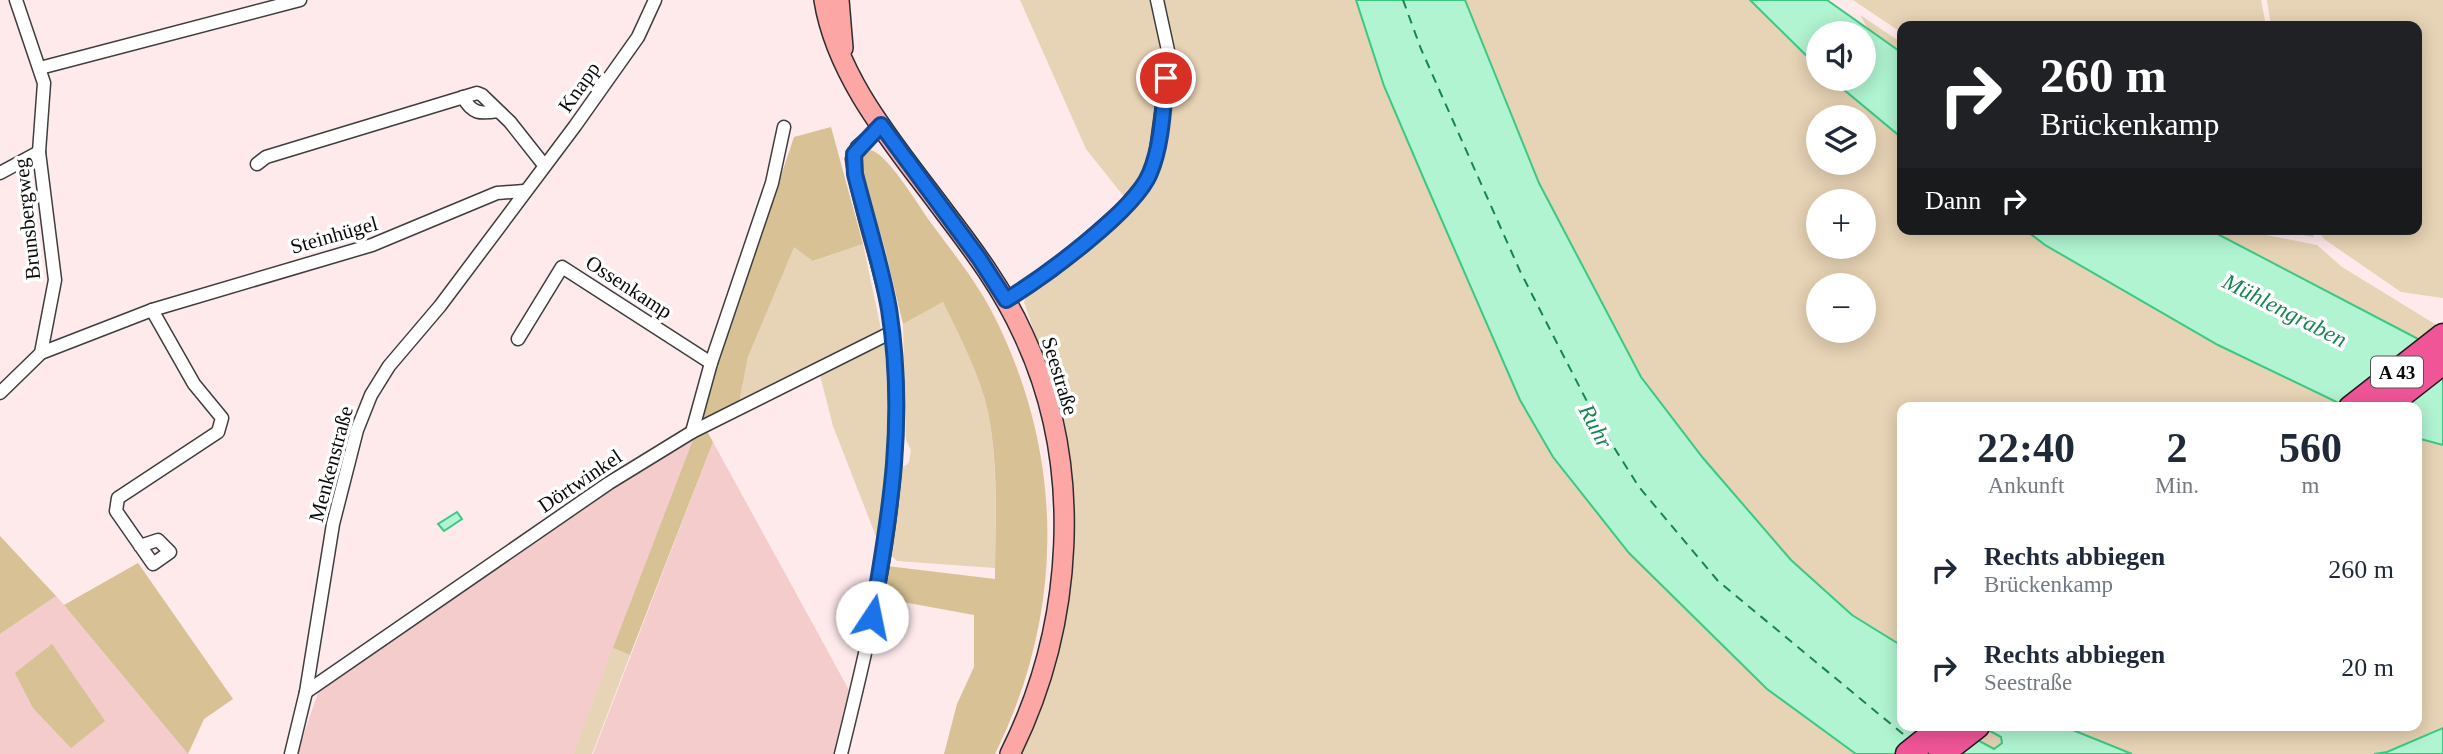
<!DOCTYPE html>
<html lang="de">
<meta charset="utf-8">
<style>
:root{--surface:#fff;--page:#f2f2f3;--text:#1f2937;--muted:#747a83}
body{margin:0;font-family:"Times New Roman",serif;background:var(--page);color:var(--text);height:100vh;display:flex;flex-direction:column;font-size:26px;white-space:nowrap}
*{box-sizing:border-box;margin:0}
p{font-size:23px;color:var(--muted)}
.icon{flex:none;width:38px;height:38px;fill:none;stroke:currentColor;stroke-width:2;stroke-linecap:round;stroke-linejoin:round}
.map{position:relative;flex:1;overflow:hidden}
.side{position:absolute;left:1897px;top:402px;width:525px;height:329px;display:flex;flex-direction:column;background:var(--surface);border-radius:14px;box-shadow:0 4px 18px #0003}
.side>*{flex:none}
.hud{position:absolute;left:1897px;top:21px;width:525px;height:214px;border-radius:14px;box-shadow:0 4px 18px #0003;background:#202124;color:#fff;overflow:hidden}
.buttons{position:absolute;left:1806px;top:21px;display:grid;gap:14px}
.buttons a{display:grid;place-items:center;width:70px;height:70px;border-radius:50%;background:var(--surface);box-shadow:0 4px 18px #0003;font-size:35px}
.pin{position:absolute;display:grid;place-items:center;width:60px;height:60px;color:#fff;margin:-30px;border:4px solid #fff;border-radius:50%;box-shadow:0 2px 7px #0007}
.me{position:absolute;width:77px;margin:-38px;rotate:11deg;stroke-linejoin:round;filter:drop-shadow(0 0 5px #0008)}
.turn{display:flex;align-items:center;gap:24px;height:147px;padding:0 28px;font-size:32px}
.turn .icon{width:91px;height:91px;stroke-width:2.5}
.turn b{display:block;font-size:49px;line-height:60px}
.then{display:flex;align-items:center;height:66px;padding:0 28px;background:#0003;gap:14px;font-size:26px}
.eta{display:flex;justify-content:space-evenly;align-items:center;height:119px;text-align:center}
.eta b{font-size:42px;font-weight:700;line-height:49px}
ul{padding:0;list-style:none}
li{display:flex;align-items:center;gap:21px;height:98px;padding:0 28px}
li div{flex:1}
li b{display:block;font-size:26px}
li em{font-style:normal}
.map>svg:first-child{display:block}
.farmland{fill:#f3cccb}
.green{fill:#e7d3b5;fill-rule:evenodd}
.forest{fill:#d7c195}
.water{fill:#b0f4d1;stroke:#39c983;stroke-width:2}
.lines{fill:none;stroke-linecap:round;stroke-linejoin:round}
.ferry{stroke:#188453;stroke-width:2;stroke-dasharray:9 7;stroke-linecap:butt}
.street-casing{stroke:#3e3e3e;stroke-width:15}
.secondary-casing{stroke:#2d2d2d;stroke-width:22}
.highway-casing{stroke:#1c1c1c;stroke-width:27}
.street{stroke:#fff;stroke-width:12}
.secondary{stroke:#fda6a6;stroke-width:19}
.highway{stroke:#f05598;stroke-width:24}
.route-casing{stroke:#114b97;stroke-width:18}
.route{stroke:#1a73e8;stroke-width:12}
.labels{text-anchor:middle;stroke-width:7;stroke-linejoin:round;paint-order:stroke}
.shield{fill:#fff;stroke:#545454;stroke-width:2}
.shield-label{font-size:19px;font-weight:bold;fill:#0b0b0b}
.street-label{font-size:21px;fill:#0b0b0b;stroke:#fff}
.water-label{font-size:23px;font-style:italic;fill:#188453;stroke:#fff}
</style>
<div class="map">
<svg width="2443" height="754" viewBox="0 0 2443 754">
<rect width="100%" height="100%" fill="#fee9eb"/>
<!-- farmland -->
<g class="farmland">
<path d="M694,437L573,754H297L320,687L619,482Z"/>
<path d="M713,442L849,690L835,754H593Z"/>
<path d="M56,596L64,605L188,754H0V634Z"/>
</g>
<!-- green -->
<g class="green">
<path d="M1020,0H1356L1384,86L1520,400L1629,553L1767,689L1856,754H1020L1055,657L1065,614L1071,566L1046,367L1024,302L1026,297L1133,208L1086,149Z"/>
<path d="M1465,0H1750L1818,68V79H1831L1902,139V229H2023L2045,245L2217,345L2349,408H1902V646L1852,615L1791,561L1703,458L1641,377L1539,183ZM1818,117H1864V163H1818ZM1818,201H1864V247H1818ZM1818,285H1864V331H1818Z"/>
<path d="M1853,0H2261L2266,26H1902V33Z"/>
<path d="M2267,0H2443V298L2401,292L2324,239L2317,229H2417V26H2271Z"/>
<path d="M1860,15L1902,43V53L1870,32Z"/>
<path d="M2208,229H2237L2317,245L2342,267L2443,329V352Z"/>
<path d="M2264,229H2310L2314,237Z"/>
<path d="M863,244L885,348L892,476L879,544L833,426L820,375L813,364L739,403L748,357L794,246L814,261Z"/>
<path d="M943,302C960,336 980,373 988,412C998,463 995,516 995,568L897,561L888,552L901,468L909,463L911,450L906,440L903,324Z"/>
<path d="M2417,438L2443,445V728L2387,752L2374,754H2132L2063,726H2417Z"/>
<path d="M613,648L630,655L592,754H573Z"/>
<path d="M1952,726H1981L2001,737L2002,742L1994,749Z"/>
</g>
<!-- forest -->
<g class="forest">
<path d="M831,127L863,244L813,261L794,247L748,357L739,403L705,421L702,411L794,137Z"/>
<path d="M871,150C890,156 920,209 934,227C954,254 975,280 991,310C1065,452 1066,610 995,754H944L957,704L974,667V615L881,598L887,566L995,579C995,523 999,467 988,412C980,374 960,337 943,302L903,324L885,249L861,168L862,157Z"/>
<path d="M707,431L713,442L630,655L613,648L694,437Z"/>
<path d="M0,536L56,596L0,634Z"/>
<path d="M138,563L233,699L204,719L188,754L64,605Z"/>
<path d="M52,644L105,721L71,748L33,708L15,673Z"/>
</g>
<!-- water -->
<g class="water">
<path d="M1356,0H1465L1539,183L1641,377L1703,458L1791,560L1852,615L1902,646V726H1952L1994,749L2002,743L2001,737L1981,726H2063L2132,754H1856L1767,689L1629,553L1553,457L1520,400L1426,184L1384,86Z"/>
<path d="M1750,0H1827L1902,53V138L1831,79H1864V33H1818V67Z"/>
<path d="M2024,229H2208L2443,352V445L2417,438V408H2349L2218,345L2045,245Z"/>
<path d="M457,512L462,519L444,531L438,524Z"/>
<path d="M2443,728V754H2374L2387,752Z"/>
</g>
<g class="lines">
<!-- ferry -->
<path class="ferry" d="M1403,0L1421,49L1520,271L1596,419L1639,487L1718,581L1909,739"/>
<defs>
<g id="street">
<path d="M16,0L44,83L39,152L55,280L41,353"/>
<path d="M40,68L300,0"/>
<path d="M463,97C472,114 480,114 498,111"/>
<path d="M257,164L266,157L477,93L482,95L510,122L544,165"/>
<path d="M0,173L39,152"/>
<path d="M1006,300L1053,270L1123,208L1150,176L1155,158L1169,55L1157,0"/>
<path d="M518,339L562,267L711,363"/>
<path d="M0,393L41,353L152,310L372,245L497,193L524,191"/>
<path d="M692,432L711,363L772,183L784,127"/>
<path d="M140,546L158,540L170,552L153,564L116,511L118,498L218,432L222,418L194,384L152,310"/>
<path d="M306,692L609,483L692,432L892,332"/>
<path d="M291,754L306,692L333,524L357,430L371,395L389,366L440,306L575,126L638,37L655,0"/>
<path d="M841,754C875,616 910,472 892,330C884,272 860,217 852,159L857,147L881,126"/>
</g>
<g id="secondary">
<path d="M824,0C837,81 899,150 946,214C975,252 1003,290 1023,334C1085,465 1074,626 1010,754"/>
<path d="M839,0L843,48"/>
</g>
<g id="highway">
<path d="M2351,408L2443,336"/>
<path d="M2384,408L2443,362"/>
<path d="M1908,754L1943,726"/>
<path d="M1941,754L1977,726"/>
</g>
</defs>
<!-- street casing -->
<use href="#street" class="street-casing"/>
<!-- secondary casing -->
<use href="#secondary" class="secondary-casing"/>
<!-- highway casing -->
<use href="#highway" class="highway-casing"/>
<!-- street -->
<use href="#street" class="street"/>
<!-- secondary -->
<use href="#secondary" class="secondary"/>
<!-- highway -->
<use href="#highway" class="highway"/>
</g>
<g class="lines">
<defs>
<path id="route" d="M872,617C891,510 906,418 889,309C881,264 866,218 855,174L854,154L881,125L979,258L1006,300C1042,278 1135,211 1150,173C1162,145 1163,108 1166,78"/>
</defs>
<!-- route casing -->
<use href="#route" class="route-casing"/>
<!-- route -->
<use href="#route" class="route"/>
</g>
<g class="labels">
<!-- shield labels -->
<rect class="shield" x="2371" y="356.5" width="52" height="31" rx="5"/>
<g class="shield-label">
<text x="2397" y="379">A 43</text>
</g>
<!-- street labels -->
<g class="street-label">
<text transform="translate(579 87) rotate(-55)" y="7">Knapp</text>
<text transform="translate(27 219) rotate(-96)" y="7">Brunsbergweg</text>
<text transform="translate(334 235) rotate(-16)" y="7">Steinhügel</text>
<text transform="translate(629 287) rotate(33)" y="7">Ossenkamp</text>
<text transform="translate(1060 376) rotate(73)" y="7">Seestraße</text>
<text transform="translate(331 464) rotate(-75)" y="7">Menkenstraße</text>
<text transform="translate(580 481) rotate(-34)" y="7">Dörtwinkel</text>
</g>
<!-- water labels -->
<g class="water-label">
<text transform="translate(2285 310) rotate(27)" y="8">Mühlengraben</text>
<text transform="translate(1596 426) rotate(62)" y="8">Ruhr</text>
</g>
</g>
</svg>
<div class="buttons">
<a><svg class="icon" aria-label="sound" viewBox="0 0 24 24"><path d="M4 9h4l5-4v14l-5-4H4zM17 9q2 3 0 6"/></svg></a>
<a><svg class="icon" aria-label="layers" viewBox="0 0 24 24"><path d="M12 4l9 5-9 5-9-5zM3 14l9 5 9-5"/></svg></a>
<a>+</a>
<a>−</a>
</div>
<div class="pin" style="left:1166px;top:78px;background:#d93025"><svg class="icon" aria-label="arrive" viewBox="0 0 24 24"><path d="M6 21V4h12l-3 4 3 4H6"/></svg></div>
<svg class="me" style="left:872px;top:617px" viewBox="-20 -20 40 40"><circle r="19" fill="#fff"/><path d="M0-13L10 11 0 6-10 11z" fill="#1a73e8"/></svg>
<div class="hud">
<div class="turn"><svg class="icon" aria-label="right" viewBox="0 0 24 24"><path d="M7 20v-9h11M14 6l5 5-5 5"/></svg><div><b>260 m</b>Brückenkamp</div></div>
<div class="then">Dann<svg class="icon" aria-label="right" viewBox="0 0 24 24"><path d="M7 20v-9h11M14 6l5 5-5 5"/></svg></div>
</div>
<section class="side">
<div class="eta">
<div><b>22:40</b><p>Ankunft</p></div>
<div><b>2</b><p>Min.</p></div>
<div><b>560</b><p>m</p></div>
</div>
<ul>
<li><svg class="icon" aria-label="right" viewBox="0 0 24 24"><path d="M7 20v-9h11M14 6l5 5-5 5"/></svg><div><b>Rechts abbiegen</b><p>Brückenkamp</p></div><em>260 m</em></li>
<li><svg class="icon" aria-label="right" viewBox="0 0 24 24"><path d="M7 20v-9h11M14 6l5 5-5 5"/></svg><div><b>Rechts abbiegen</b><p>Seestraße</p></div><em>20 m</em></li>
</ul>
</section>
</div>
